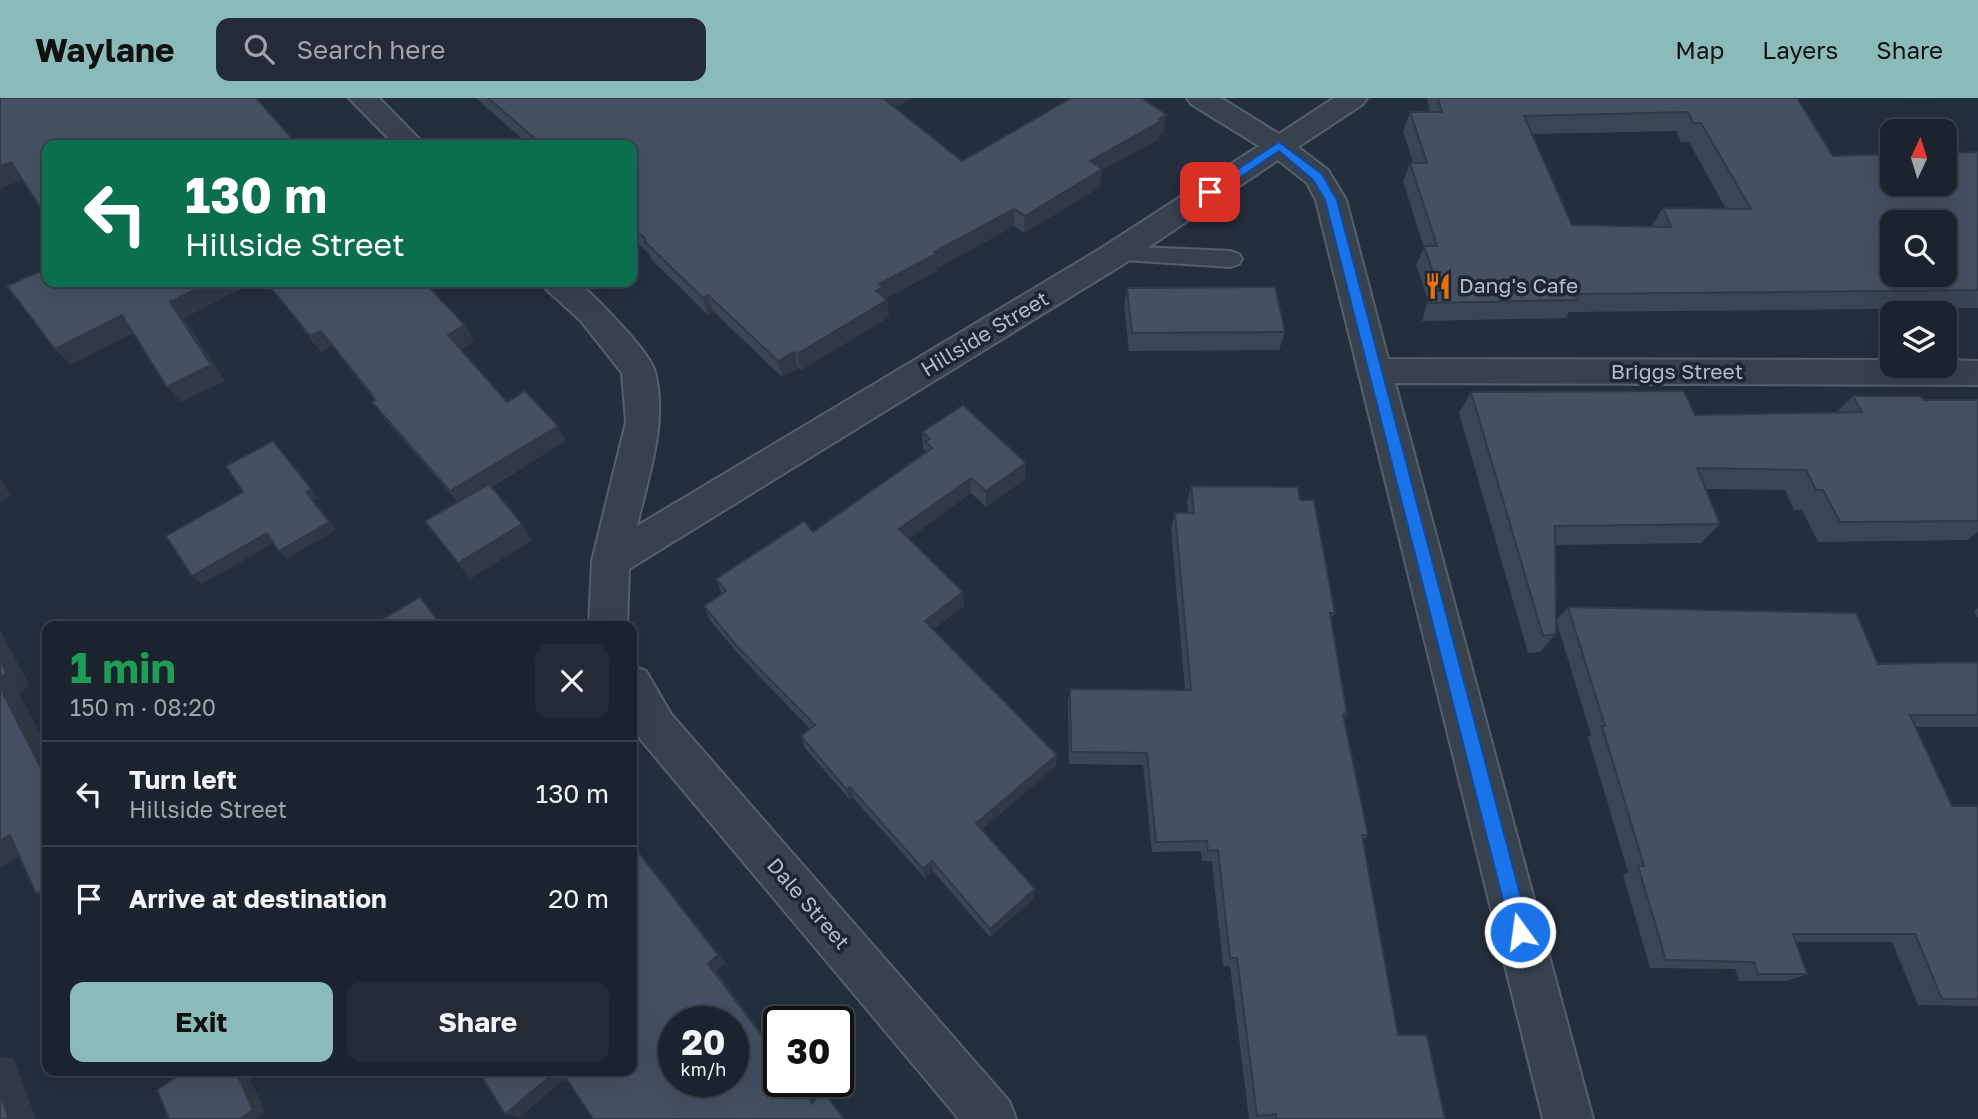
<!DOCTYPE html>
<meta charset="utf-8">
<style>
:root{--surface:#1b232e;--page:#242b36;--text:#f1f3f6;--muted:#a0a4aa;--line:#39404a;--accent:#8bbbb9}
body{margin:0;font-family:"Golos Text",sans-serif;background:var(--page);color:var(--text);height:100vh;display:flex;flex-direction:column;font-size:26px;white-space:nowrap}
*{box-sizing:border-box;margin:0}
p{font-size:23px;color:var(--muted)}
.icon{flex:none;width:38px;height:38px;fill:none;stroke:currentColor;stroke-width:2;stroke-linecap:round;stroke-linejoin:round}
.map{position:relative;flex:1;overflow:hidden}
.panel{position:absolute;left:42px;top:523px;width:595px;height:455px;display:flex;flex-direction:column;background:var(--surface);border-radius:14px;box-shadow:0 7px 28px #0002,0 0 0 2px var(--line)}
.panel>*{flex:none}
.top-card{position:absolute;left:42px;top:42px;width:595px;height:147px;border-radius:14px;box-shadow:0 7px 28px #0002,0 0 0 2px var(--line);background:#0b6e4f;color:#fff;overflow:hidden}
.needle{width:46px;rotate:4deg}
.buttons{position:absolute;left:1880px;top:21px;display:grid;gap:14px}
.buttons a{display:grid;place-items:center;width:77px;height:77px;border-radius:14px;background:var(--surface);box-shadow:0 7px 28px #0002,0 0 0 2px var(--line);font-size:35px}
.speed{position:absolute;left:658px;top:908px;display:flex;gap:14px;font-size:35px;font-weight:700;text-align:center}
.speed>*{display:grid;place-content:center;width:91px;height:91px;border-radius:50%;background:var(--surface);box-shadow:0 7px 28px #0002,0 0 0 2px var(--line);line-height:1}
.speed small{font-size:18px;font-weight:400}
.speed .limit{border:4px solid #111;border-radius:10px;background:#fff;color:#111}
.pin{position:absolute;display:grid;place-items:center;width:60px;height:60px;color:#fff;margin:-30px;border-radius:14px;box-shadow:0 4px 10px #0006}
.me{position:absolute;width:77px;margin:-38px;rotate:346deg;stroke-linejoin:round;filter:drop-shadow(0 0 5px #0008)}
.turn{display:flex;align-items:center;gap:24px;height:147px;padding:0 28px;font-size:32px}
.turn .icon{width:91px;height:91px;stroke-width:2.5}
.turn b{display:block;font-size:49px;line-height:60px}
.round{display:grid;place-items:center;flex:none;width:74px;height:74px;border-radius:14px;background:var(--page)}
.overview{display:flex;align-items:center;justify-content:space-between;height:119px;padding:0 28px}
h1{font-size:42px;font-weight:700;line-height:52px;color:#1e9e55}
.action{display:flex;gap:14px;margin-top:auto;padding:14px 28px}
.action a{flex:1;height:80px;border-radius:14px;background:var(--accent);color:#111;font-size:28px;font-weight:700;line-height:80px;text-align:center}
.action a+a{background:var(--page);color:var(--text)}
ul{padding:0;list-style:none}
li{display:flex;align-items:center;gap:21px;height:105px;padding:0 28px;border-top:2px solid var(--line)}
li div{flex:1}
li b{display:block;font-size:26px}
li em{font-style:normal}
header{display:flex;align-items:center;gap:42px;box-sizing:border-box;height:98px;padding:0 35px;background:var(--accent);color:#111}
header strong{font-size:33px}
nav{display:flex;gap:38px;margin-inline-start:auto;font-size:24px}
.search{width:490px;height:63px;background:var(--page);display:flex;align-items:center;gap:18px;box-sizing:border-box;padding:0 24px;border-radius:14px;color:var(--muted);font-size:26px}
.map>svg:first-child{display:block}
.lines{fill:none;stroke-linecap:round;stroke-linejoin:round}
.service-casing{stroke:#565f6c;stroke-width:4}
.minor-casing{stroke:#565f6c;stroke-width:4}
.service{fill:#38414e;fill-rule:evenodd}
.minor{fill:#38414e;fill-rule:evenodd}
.wall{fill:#3b4654;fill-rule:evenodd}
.shaded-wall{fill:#303945}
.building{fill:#455162;stroke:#303945;stroke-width:2;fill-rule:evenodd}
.route{fill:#1a73e8;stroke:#114b97;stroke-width:2}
.labels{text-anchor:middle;stroke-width:7;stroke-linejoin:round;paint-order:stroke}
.poi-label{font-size:21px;fill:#b4bcc9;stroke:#1d2633;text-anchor:start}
.street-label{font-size:21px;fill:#b4bcc9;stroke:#1d2633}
</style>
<header>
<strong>Waylane</strong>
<div class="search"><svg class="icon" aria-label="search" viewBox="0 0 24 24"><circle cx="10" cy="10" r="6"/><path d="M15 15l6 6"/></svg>Search here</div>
<nav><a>Map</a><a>Layers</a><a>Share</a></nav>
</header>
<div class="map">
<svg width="1978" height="1021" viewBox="0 0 1978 1021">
<rect width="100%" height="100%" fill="#242f3e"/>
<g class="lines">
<defs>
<path id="service" d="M1116,148L1231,153L1239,156L1242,161L1239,166L1231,169L1108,161L1105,156L1108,151Z"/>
<g id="minor">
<path d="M349,0H379L425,47H395Z"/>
<path d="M1187,0H1221L1279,36L1334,0H1367L1363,6L1298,49L1328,72L1346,102L1388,261L1892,262V268H1944V262L1978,263V287L1395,285L1593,1021H1543L1316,102L1307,85L1278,62L1122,167L629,471L627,528H589L592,463L626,324L622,275L581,223L547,192L542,184H578C595,199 650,253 655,274C668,325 648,378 637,428L1100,151L1259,48L1191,6Z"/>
<path d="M632,568L646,573L671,616L1009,1003L1016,1021H959L641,642L632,624Z"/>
</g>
</defs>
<!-- service casing -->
<use href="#service" class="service-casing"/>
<!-- minor casing -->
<use href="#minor" class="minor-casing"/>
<!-- service -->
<use href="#service" class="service"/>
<!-- minor -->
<use href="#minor" class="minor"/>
</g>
<!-- wall -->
<g class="wall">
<path d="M476,0H913L895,9L962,63L1164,34L1159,37V41L1102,72L1100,89L1024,135L1014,128L937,170V173L885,201L889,219L801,272L798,270L782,279L713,213L708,217L651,161L649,156L632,140V47H529Z"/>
<path d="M1427,0H1797L1833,58L1978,54V210L1569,214L1566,220L1422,223L1428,202L1416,167L1424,150L1403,83L1410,65H1413L1403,33L1410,14H1430ZM1676,33L1681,44H1689L1726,111L1663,110L1651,129L1572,127L1532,36Z"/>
<path d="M260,184H424L465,227L474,243L461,251L507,304L558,328L565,343L491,389L532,442L470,481L458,404L383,319L372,304L375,303L332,248L321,254L270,189L266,191Z"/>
<path d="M1127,190L1285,234L1279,252L1129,253L1124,208Z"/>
<path d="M1471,294L1695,317L1836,315L1853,298L1923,302H1978V434L1967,442L1818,444L1802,412H1794L1785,392L1705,391L1720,426L1701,445L1555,447L1556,536L1540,554L1528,555L1459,315Z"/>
<path d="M922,334L1026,365L1025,381L986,409L971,395L908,441L964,508L933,531L1056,668L982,731L1035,791L1034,800L990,839L933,773L925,780L853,700L850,702L805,650L801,638L810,631L741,559L710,522L704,508L722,496L716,481L813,434L926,354L923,350Z"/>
<path d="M1191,388L1300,402L1335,515L1331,521L1347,616L1344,620L1368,737L1363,743L1398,937L1445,1021H1249L1230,868H1223L1212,763H1202L1201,753L1152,754L1143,667L1069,666L1068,604L1070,591L1185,592L1171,431L1175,415H1188L1187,404Z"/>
<path d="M1568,509L1878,566L1978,564V629H1915L1952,708H1978V908L1918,907L1892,844H1795L1807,876L1787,883H1739L1735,871L1650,870L1623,777L1628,774L1588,639L1591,637L1556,522Z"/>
<path d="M1978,510V520L1974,513Z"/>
</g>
<!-- shaded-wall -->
<g class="shaded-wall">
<path d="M881,0H913L883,16Z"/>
<path d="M1167,17L1164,34L1159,37V41L1102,72L1100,89L1024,135L1025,118L1090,63Z"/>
<path d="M11,64L26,80L0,91V68Z"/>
<path d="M1014,111V128L937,170V173L884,201L887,202L889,219L801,272L797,256L876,193L879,186L934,154Z"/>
<path d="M211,184H255L184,220L225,283L181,304L167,289L170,204Z"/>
<path d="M261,184H266L270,189L266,191Z"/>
<path d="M708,197L713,213L708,217L703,200Z"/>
<path d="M122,217L137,233L71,267L55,251Z"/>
<path d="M465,227L474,243L458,252L448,237Z"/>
<path d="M321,233L332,248L321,254L310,238Z"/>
<path d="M794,254L798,270L782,279L778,263Z"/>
<path d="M558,328L565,343L460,407L450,393Z"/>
<path d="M273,343L318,400L314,402L336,432L287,461L279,453L306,394Z"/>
<path d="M1026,365L1025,381L986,409V393Z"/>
<path d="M0,380L11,398L0,404Z"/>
<path d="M971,380V395L901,446L899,431Z"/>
<path d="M522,426L532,442L470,481L458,465Z"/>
<path d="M267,435L276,444L202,486L192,478Z"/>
<path d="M963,494L964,508L926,536L925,523Z"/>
<path d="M420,499L432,514L444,528H442Z"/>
<path d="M0,532L30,588L19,595L47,648V682L0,589Z"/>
<path d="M1057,657L1056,668L977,736L976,725Z"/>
<path d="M850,689L853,700L850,702L846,691Z"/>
<path d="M10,737L35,748L0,770V743Z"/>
<path d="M632,744L726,865L716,873L779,957V960L708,866Z"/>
<path d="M932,763L933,773L925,780L923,771Z"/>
<path d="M47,789V800L36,796Z"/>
<path d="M1035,791L1034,800L990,839V831Z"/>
<path d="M0,958L14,961L36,1021H9L0,995Z"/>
<path d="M236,973H247L265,1014L255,1021H240Z"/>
<path d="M554,975L564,977L571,987L562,983L519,1020L505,1016Z"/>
<path d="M797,984H798L817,1009L812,1005Z"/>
</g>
<!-- building -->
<g class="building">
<path d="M0,0H256L298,47H47V120L11,64L0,68Z"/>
<path d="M488,0H883L962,63L1071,0H1142L1167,17L1159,21L1161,23L1090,63L1102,71L1025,118L1014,111L934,154L936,156L879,186L883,189L876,193L887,202L797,256L794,254L778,263L708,197L703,200L645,144V141L632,128V47H542Z"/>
<path d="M1438,0H1797L1833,58L1892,56V86H1944V55L1978,54V192L1575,196L1577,202L1430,205L1436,183L1424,148H1437L1410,65H1427L1410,14H1442ZM1688,14L1693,25H1701L1751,111L1663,110L1671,129L1572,127L1524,18ZM1892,124H1944V177H1892Z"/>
<path d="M47,170V184H211L170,204L211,267L167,289L122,217L55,251L7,188Z"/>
<path d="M266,184H424L465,227L448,237L507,304L525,293L558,328L450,393L372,304L376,302L321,233L310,238Z"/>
<path d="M1275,189L1285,234L1132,235L1127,190Z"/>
<path d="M1684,293L1695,317L1862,314L1853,298H1921L1923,302H1978V423L1840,424L1823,392H1816L1806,372L1697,370L1720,426L1555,428L1556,536L1543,538L1471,294Z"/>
<path d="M963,307L1026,365L986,393L971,380L899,431L963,494L925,523L1057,657L976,725L1035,791L990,831L932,763L923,771L850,689L846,691L801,638L815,627L735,546L704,508L726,493L716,481L804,423L813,434L932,350L925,343L930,341L922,334Z"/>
<path d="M273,343L311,391L306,394L329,424L279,453L267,435L192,478L166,438L243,394L226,368Z"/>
<path d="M489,386L522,426L458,465L425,423Z"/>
<path d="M1191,388L1298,389L1300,402H1314L1335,515H1330L1347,616H1343L1368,737H1362L1398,937H1427L1445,1021H1276V1016L1257,1018L1237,860H1230L1218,752L1208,753L1207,743L1156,744L1147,655L1071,654L1070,591L1191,592L1175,415H1194Z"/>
<path d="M420,499L442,528H371Z"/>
<path d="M1568,509L1856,515L1878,566L1978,564V617H1910L1952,708H1978V901H1942L1915,836H1793L1807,876H1758L1754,864L1666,862L1638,768H1644L1602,628H1605Z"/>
<path d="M0,561L7,575L0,579Z"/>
<path d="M0,589L47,682V789L36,796L10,737L0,743Z"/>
<path d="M632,746L718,857L708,866L779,960V984H797L812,1005L824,994L844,1021H593L564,977L558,982L554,975L505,1016L478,973H632ZM674,924H733V984H674Z"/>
<path d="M185,973H236L253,1012L240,1021H169L157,992Z"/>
<path d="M0,995L9,1021H0Z"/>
</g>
<!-- route -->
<path class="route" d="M1279,44L1322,76L1337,102L1530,834L1527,841L1520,843L1514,841L1511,834L1325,102L1313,82L1279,53L1214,97H1205L1203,94Z"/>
<!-- icons -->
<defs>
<symbol id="restaurant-bare" viewBox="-9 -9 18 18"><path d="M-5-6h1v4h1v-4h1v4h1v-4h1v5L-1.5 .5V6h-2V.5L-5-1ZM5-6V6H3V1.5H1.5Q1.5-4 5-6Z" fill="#e8710a" stroke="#1d2633" stroke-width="2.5" paint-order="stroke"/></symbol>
</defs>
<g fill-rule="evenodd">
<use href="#restaurant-bare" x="1419" y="169" width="38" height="38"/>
</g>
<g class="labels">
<!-- poi labels -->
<g class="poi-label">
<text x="1459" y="195">Dang's Cafe</text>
</g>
<!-- street labels -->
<g class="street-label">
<text transform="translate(985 236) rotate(-31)" y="7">Hillside Street</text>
<text x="1677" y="281">Briggs Street</text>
<text transform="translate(808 806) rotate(49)" y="7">Dale Street</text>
</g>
</g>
</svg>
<div class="buttons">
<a><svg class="needle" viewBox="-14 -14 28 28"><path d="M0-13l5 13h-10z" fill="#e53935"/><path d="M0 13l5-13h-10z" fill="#a0a4aa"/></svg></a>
<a><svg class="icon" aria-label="search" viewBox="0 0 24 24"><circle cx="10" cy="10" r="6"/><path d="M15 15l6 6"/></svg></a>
<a><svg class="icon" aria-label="layers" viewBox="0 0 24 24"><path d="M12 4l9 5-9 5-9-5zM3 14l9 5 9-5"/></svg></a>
</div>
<div class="speed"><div>20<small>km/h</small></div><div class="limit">30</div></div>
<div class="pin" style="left:1210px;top:94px;background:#d93025"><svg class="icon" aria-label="arrive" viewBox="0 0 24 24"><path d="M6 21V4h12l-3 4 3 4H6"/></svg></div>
<svg class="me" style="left:1520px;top:834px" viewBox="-20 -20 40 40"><circle r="17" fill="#1a73e8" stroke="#fff" stroke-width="3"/><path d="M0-11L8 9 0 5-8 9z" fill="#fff"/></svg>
<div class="top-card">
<div class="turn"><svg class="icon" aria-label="left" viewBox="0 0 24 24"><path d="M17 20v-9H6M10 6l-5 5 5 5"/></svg><div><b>130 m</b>Hillside Street</div></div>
</div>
<section class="panel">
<div class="overview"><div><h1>1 min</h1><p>150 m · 08:20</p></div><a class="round"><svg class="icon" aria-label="close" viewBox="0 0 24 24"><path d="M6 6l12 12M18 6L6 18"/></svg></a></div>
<ul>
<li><svg class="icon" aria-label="left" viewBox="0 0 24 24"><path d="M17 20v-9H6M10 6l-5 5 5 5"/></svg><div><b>Turn left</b><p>Hillside Street</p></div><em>130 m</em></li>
<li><svg class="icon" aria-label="arrive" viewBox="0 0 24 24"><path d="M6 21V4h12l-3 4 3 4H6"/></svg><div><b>Arrive at destination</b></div><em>20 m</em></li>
</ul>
<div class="action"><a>Exit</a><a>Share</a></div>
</section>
</div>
